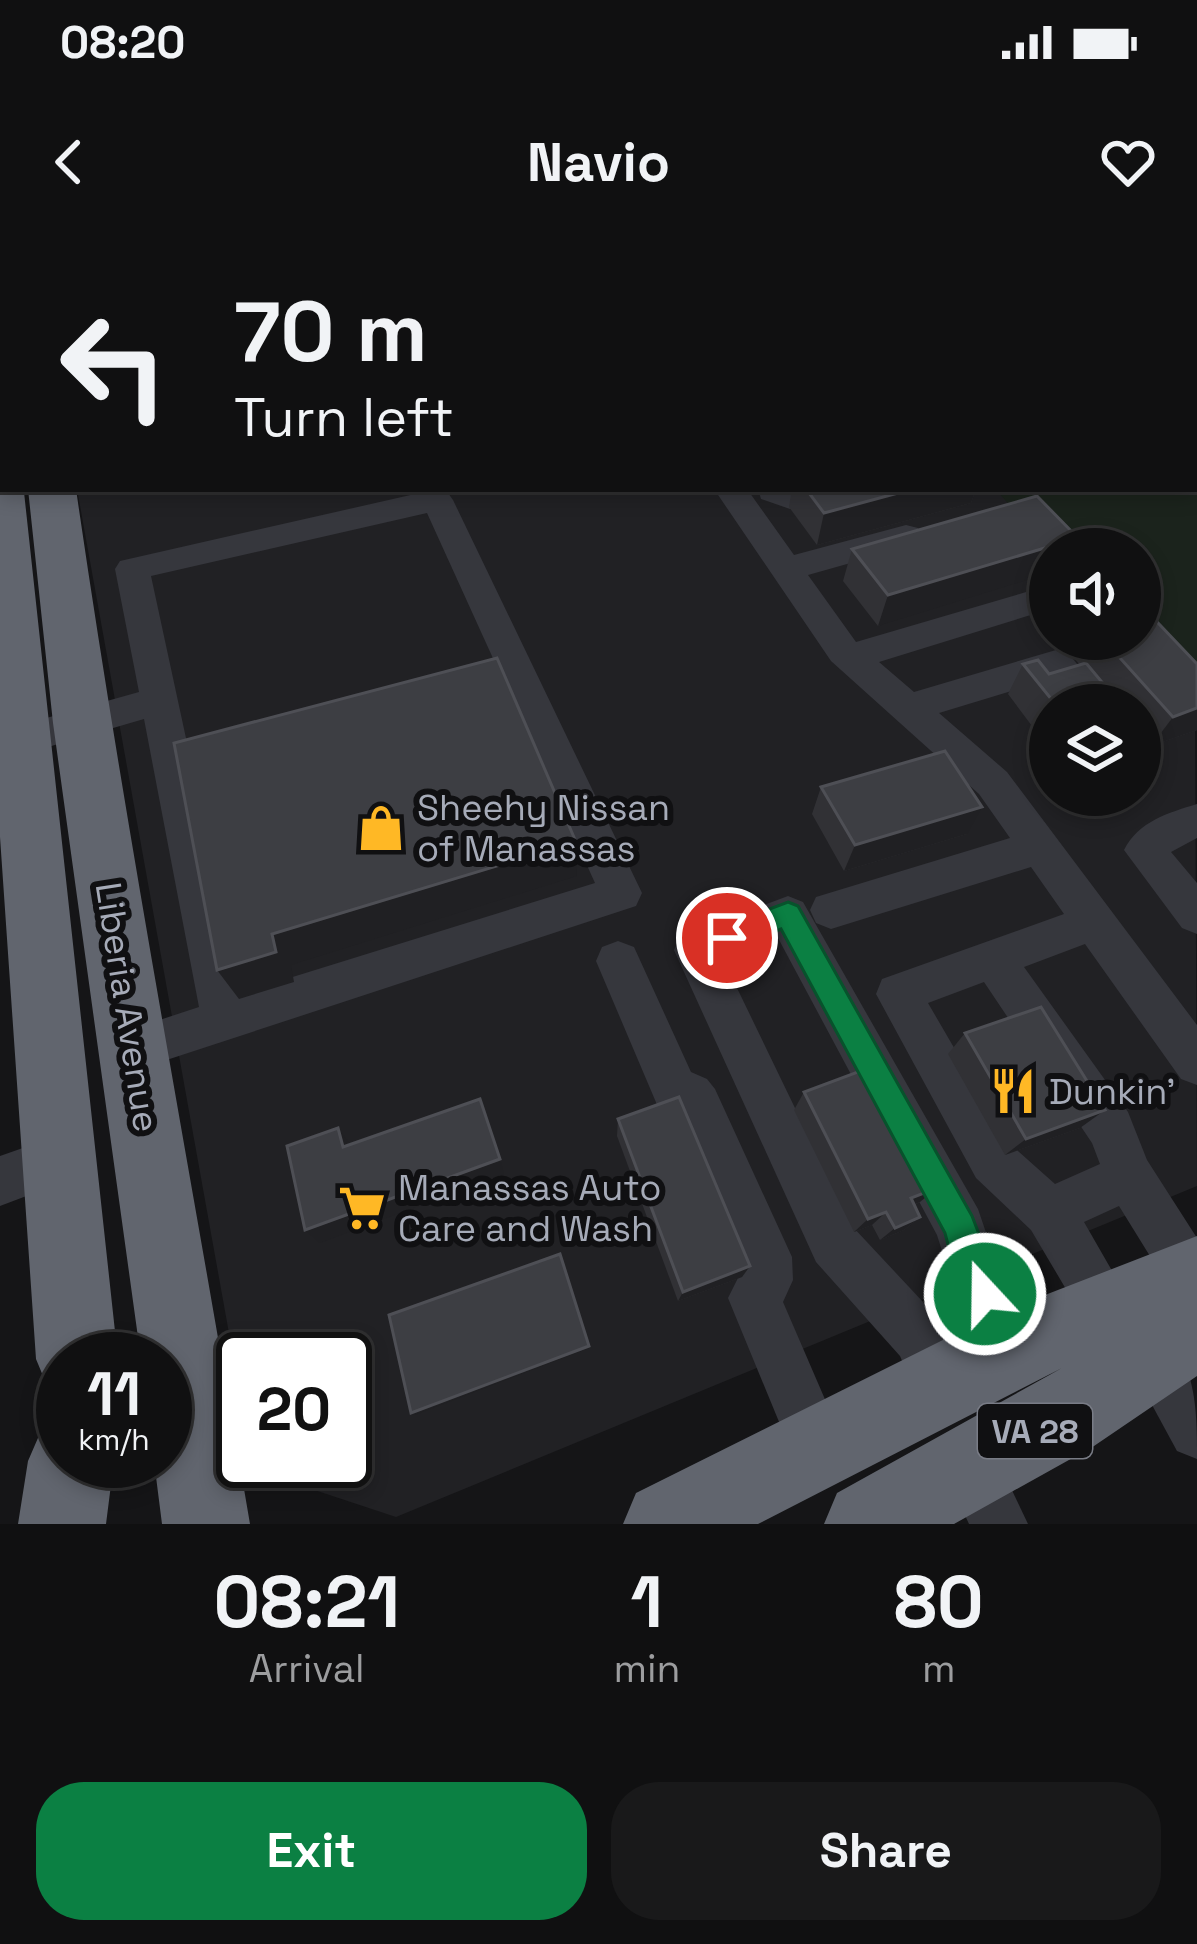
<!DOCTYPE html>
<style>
:root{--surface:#101011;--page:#19191a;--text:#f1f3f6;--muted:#9c9d9f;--line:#303031;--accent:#0b8043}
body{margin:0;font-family:"Space Grotesk",sans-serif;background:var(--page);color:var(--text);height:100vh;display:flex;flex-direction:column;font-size:45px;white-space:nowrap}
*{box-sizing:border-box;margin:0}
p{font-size:39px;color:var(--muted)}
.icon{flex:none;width:66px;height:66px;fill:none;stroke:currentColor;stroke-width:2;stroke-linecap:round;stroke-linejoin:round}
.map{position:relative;height:1284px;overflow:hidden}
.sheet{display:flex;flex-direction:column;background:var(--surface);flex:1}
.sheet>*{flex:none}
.top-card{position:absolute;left:0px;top:0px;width:1197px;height:252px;box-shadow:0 6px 18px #0003,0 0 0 3px var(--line);background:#101011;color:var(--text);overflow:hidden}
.tools{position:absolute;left:1029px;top:288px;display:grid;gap:24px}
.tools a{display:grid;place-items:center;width:132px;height:132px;border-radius:50%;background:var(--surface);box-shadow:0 6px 18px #0003,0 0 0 3px var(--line);font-size:60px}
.speed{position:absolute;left:36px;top:1092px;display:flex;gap:24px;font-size:60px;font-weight:700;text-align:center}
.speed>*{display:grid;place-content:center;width:156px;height:156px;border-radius:50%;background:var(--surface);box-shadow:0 6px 18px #0003,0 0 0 3px var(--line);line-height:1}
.speed small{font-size:30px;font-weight:400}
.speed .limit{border:6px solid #111;border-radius:18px;background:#fff;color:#111}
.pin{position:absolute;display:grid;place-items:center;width:102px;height:102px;color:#fff;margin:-51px;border:6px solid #fff;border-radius:50%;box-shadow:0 3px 12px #0007}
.me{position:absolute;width:132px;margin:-66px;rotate:339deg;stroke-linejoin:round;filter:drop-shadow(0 0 9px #0008)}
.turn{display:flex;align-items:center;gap:42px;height:252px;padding:0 36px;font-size:54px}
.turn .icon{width:156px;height:156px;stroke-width:2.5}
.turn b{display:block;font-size:84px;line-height:102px}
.eta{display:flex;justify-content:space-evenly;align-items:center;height:204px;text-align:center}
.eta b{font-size:72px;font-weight:700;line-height:84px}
.cta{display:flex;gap:24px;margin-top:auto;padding:24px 36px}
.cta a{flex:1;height:138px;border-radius:48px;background:var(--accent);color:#fff;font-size:48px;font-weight:700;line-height:138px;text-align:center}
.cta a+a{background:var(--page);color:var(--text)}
.status{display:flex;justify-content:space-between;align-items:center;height:84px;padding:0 60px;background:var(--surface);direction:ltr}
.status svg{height:33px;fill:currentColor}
header{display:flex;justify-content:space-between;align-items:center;height:156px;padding:0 36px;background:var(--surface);font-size:54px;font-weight:700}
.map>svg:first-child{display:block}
.built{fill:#212124;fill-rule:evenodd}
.green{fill:#1b231c}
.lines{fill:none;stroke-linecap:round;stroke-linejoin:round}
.minor{fill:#36373d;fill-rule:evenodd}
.highway{fill:#61656e;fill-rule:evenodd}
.wall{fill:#313135}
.shaded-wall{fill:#202023}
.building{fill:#3d3e43;stroke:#4e4f55;stroke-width:3}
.route{fill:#0b8043;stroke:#07532c;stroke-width:3}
.labels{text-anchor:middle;stroke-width:12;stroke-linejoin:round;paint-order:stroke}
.shield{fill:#101012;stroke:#797c86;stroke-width:3}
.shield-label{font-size:33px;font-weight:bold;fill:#a6abb8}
.poi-label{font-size:36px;fill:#a6abb8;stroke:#101012;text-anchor:start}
.street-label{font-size:36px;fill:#a6abb8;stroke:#101012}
</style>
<div class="status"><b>08:20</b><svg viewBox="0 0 49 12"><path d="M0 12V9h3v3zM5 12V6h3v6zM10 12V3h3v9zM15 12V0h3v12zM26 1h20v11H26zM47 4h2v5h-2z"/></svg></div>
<header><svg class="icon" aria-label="back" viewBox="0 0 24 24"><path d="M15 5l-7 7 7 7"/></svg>Navio<svg class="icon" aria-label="heart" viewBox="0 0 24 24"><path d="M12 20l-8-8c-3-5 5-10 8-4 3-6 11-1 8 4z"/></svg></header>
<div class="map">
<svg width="1197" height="1284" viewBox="0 0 1197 1284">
<rect width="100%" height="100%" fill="#151517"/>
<!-- built -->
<g class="built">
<path d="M32,0H929L932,3H32Z"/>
<path d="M1194,243L1197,946L396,1277L254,1230L252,1221H345V1119H243V1171L77,249H1194ZM1050,309H1140V399H1050ZM1050,465H1140V555H1050Z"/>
</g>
<!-- green -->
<path class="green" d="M995,249H1192L1197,254V461L1140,399V309H1050Z"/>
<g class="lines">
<!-- minor -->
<g class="minor">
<rect x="81" y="0" width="26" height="3"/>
<path d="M407,0H447L405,3Z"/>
<path d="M453,0H479L481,3H455Z"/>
<path d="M619,0H646L617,3Z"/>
<path d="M1023,0H1050L1052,3H1025Z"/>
<rect x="1194" y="42" width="3" height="16"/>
<path d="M1194,155L1197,156V175L1194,174Z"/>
<path d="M437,249L448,253L453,260L642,653L636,666L136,830L120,823L113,808L120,793L199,767L144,479L0,521V491L139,452L115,329L120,321ZM427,273L595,643L241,753L151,336Z"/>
<path d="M714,249H747L794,315L906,285L918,288L923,296L918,304L808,335L856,402L1050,345V369L879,422L914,452L1056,410L1069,414L1110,465H1069L1048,440L939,473L1007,532L1197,785V845L1181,839L1085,704L1024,727L1128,872L1147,920L1197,998V1061L1174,1055L1119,966L1084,982L1134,1069L1127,1088L1108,1095L1089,1088L1031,990L976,938L876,754L882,739L1064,674L1031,627L831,689L816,683L810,670L816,657L1010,598L979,554L831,421ZM984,742L1092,903L1100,924L1055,944L1010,904L928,763Z"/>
<path d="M758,249H842L837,256L790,269L761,259Z"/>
<path d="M1197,564V598L1171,612L1197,643V694L1182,688L1124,610C1139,581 1168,573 1197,564Z"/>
<path d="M788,656L803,662L978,969L995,1019L1047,1105L1039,1124L1020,1132L1001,1124L954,1049L937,995L778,698L723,719L852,986L938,1078L967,1146L959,1165L940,1173L921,1165L900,1116L816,1022L674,710L681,696Z"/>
<path d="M618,701L634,707L691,832L707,839L715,849L792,1017L793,1040L783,1062L846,1208L838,1228L818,1236L798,1228L728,1058L741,1032L740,1018L681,881L658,867L596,721L602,707Z"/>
<path d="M57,896L74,904L82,921L74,938L0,966V916Z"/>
<path d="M1153,1090C1197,1112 1197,1171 1197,1219L1177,1211L1126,1117L1134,1098Z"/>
<path d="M971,1197L991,1206L1028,1284H969L942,1226L951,1206Z"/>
</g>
<!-- highway -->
<g class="highway">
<path d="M0,0H37V3H3V9Z"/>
<path d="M0,236L3,249L24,252L118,1119H63V1154L48,1148L36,1119L0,597Z"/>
<path d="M28,249H76C126,595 192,939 250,1284H162L154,1221H165V1119H141L53,483Z"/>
<path d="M1197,996V1136L1094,1206L954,1284H824L837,1253L1062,1128L758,1284H623L636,1253L991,1076Z"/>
<path d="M63,1182V1221H114L106,1284H18L28,1221L41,1191Z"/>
</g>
</g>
<!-- wall -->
<g class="wall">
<path d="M727,0H863L862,3H728Z"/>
<path d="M792,249H976L971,263L817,305L789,267Z"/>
<path d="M1078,298L878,386L843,341L852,309Z"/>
<path d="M1058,399H1140L1197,424V490L1151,506L1140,494V465H1050V510L1008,454L1023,424L1049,434L1080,425Z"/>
<path d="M821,547L967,594L844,631L812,574Z"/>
<path d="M965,793L1080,888L1005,915L948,814Z"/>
<path d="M804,852L920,962L914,965L920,977L904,990L880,1000L872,985L854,992L794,870Z"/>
<path d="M618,879L750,1026L742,1037L678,1061L617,896Z"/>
</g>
<!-- shaded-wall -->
<g class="shaded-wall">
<path d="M140,0H293L277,3H141Z"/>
<path d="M759,0H863L862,3H759Z"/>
<path d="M913,249H976L971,263L817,305L824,273Z"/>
<path d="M1078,298L1072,309H1050V333L878,386L888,355Z"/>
<path d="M1197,468V490L1151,506L1173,477Z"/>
<path d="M982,567L967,594L844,631L855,605Z"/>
<path d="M576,602L577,636L291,725L294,742L239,759L217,730L272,694Z"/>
<path d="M1105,870L1080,888L1005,915L1026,899Z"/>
<path d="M338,888L351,905L343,907Z"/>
<path d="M500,919L504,934L320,1003L305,990Z"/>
<path d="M937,948L920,962L895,972L911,958Z"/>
<path d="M886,972L872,985L854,992L868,979Z"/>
<path d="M920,977L904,990L880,1000L895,988Z"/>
<path d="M750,1026L742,1037L678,1061L683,1052Z"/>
<path d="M589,1106V1108L415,1175L411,1173Z"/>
</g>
<!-- building -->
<g class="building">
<path d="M806,249H913L824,273Z"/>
<path d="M1037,256L1078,298L888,355L852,309Z"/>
<path d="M1140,364L1197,424V468L1173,477L1103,399H1140Z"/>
<path d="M497,418L576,602L272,694L276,712L217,730L174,503Z"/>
<path d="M1038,420L1049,434L1086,423L1121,465H1056L1023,424Z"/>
<path d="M945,511L982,567L855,605L821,547Z"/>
<path d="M1041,767L1105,870L1026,899L965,793Z"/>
<path d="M871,827L937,948L911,958L920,977L895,988L886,972L868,979L804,852Z"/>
<path d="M679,857L750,1026L683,1052L618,879Z"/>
<path d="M480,859L500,919L305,990L287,906L338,888L343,907Z"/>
<path d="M560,1014L589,1106L411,1173L389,1075Z"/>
</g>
<!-- route -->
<path class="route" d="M788,662L798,666L972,976L1002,1054L997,1066L985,1071L973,1066L955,1031L945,993L781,689L727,711L717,707L712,698L717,689Z"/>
<!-- icons -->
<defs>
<symbol id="shop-bare" viewBox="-9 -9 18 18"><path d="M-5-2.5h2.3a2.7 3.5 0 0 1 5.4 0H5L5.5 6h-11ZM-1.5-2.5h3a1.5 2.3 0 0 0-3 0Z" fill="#ffb825" stroke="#101012" stroke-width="2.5" paint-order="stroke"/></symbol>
<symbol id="restaurant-bare" viewBox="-9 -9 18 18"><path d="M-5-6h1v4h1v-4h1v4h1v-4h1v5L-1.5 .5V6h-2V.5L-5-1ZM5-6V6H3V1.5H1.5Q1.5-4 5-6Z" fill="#ffb825" stroke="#101012" stroke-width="2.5" paint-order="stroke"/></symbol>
<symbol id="supermarket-bare" viewBox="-9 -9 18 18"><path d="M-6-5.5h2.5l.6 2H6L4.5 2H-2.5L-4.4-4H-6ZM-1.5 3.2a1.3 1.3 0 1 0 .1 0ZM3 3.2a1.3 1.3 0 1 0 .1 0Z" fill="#ffb825" stroke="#101012" stroke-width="2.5" paint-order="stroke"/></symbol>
</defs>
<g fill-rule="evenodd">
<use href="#shop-bare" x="348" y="555" width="66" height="66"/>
<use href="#restaurant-bare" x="980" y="818" width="66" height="66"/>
<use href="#supermarket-bare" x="329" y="935" width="66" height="66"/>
</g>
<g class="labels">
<!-- shield labels -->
<rect class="shield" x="978" y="1164" width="114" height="54" rx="9"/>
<g class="shield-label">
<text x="1035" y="1203">VA 28</text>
</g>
<!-- poi labels -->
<g class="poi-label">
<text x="417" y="580">Sheehy Nissan<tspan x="417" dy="41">of Manassas</tspan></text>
<text x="1049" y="864">Dunkin'</text>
<text x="398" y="960">Manassas Auto<tspan x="398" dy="41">Care and Wash</tspan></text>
</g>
<!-- street labels -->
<g class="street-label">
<text transform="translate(128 767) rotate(81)" y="13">Liberia Avenue</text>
</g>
</g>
</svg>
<div class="tools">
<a><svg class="icon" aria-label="sound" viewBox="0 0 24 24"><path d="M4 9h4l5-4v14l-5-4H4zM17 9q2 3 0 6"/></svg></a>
<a><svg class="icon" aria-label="layers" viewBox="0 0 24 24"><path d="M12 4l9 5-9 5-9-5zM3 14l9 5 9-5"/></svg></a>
</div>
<div class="speed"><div>11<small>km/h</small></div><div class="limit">20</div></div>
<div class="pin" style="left:727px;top:698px;background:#d93025"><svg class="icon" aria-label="arrive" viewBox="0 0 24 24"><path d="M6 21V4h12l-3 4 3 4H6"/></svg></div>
<svg class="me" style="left:985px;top:1054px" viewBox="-20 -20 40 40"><circle r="17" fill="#0b8043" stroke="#fff" stroke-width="3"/><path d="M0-11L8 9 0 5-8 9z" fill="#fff"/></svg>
<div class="top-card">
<div class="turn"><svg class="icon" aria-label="left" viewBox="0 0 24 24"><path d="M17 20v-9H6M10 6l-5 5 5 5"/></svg><div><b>70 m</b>Turn left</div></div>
</div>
</div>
<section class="sheet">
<div class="eta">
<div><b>08:21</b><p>Arrival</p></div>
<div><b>1</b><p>min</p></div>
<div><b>80</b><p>m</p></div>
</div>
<div class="cta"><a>Exit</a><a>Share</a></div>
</section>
